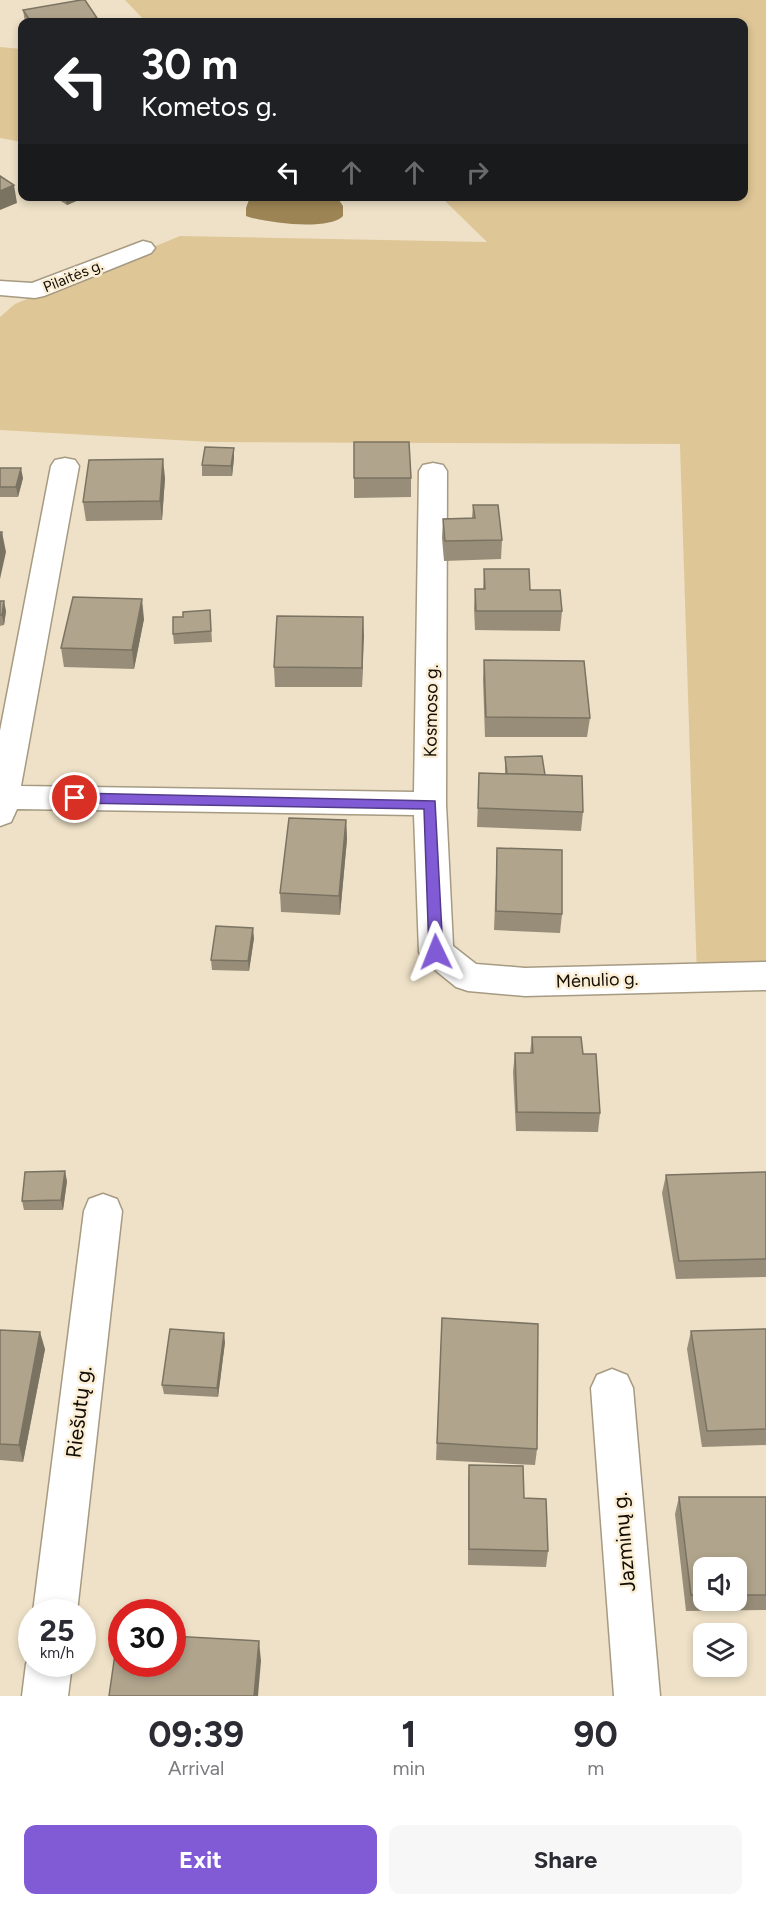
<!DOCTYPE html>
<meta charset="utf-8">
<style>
:root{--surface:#fff;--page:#f7f7f7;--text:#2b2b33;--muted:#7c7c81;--accent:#805bd5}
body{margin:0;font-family:Figtree,sans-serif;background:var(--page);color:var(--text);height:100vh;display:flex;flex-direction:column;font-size:22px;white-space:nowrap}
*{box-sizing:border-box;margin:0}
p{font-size:20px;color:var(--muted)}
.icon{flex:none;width:33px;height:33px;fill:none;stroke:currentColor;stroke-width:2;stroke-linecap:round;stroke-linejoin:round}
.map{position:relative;height:1696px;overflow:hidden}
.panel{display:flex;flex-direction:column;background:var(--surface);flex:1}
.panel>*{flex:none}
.hud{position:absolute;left:18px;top:18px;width:730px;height:183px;border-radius:12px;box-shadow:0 3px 9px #0003;background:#202124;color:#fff;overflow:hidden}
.fabs{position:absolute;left:693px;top:1557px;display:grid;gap:12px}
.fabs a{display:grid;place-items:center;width:54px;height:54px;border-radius:12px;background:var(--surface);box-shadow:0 3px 9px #0003;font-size:30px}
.speed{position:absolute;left:18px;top:1599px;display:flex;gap:12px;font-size:30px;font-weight:700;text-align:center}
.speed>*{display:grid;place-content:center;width:78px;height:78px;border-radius:50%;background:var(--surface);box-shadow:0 3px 9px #0003;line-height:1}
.speed small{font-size:15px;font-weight:400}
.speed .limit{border:9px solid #d22;background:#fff;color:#111}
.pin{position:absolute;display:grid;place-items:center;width:51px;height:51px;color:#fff;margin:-26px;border:3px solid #fff;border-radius:50%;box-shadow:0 2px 6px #0007}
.me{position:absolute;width:66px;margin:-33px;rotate:358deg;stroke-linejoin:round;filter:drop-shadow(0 0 4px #0008)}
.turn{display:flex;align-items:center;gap:21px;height:126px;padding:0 24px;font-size:27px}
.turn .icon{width:78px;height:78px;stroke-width:2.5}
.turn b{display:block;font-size:42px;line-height:51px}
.lanes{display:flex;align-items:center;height:57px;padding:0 24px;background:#0003;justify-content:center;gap:30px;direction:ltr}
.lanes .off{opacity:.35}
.eta{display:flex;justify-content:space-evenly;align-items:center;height:102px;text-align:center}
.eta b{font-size:36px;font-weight:700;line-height:42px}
.button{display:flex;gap:12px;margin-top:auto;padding:12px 24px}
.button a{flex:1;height:69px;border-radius:12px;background:var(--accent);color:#fff;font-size:24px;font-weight:700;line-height:69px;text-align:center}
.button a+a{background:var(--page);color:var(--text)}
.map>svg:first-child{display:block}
.green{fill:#dec696}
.water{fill:#9c8454}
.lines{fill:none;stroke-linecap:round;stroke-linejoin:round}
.minor-casing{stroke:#a69a82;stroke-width:3}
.minor{fill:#fff;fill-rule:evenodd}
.wall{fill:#978d78;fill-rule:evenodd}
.shaded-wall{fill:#7b7362}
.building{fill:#b0a48c;stroke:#7b7362;stroke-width:1.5}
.route{fill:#805bd5;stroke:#533b8a;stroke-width:1.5}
.labels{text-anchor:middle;stroke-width:5;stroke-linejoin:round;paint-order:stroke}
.far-street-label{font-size:15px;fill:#120e06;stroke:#fbeed4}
.street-label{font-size:18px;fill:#120e06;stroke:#fbeed4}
.near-street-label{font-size:21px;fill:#120e06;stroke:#fbeed4}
</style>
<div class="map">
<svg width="766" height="1696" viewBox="0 0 766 1696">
<rect width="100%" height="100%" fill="#eee1c7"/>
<!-- green -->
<g class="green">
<path d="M125,0H766V976L697,977L680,444L211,442L0,430V317L15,304L180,236L487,242L441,197L744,196V22H146Z"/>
<path d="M0,47L22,49V142L0,138Z"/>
</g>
<!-- water -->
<path class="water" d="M250,197H337L343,206V216C329,231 265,223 246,216V208Z"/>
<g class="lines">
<defs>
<g id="minor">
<path d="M143,241L151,243L155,248L151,253L44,296L35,298L0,295V281L32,283Z"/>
<path d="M65,458L75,460L79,466L21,786L414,792L419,471L423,465L433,463L443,465L447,471L446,804L453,946L476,964L525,968L766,962V990L525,996L468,991L456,987L424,961L419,952L414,815L17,809L11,822L0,826V731L51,466L55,460Z"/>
<path d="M103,1194L117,1199L122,1211L77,1612H33L84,1211L89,1199Z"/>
<path d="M612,1369L627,1375L633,1388L660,1696H614L591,1388L597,1375Z"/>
<path d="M32,1651V1664H72L68,1696H22L26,1664Z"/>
</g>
</defs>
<!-- minor casing -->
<use href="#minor" class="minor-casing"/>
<!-- minor -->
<use href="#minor" class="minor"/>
</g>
<!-- wall -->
<g class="wall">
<path d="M23,10L97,18L98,22H25Z"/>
<path d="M53,196H88L67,205Z"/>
<path d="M354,442L411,478V497L354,498Z"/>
<path d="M234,458L232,476H202V465Z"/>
<path d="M0,468L23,478L18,497H0Z"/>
<path d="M165,478L162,520L86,521L83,502Z"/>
<path d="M473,505L502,540L501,559L444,561L442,538L443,519L472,518Z"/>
<path d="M484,569L530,590L562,611L560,631L475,630L474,608L475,589H483Z"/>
<path d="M0,601L6,611L4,625L0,626Z"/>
<path d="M210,610L212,642L174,644L173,634L183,617Z"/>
<path d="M363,617L362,687H275L274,667Z"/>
<path d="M144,619L134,669L64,667L61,648Z"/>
<path d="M484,660L590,718L587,737H485L483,680Z"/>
<path d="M505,757L545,775L583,812L581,831L477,827L479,773L505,774Z"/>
<path d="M346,820L347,839L340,915L281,912L280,893Z"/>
<path d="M497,848L562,914L560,933L494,930Z"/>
<path d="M254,938L249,971L212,970L211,960Z"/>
<path d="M532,1037L583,1054L600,1113L598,1132L516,1131L513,1072L515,1053H530Z"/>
<path d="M766,1172V1277L676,1279L662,1193L666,1175Z"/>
<path d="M67,1181L63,1210H24L22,1201Z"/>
<path d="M442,1318L537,1449L535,1465L436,1460Z"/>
<path d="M766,1329V1445L702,1447L687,1349L691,1331Z"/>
<path d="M0,1330L45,1349L23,1462L0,1460Z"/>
<path d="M225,1342L218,1397L164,1394L162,1385Z"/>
<path d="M469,1465L524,1498L548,1551L546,1567L468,1565V1481Z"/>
<path d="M679,1497H766V1610L686,1611L675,1514ZM704,1568H736V1600H704Z"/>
</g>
<!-- shaded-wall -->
<g class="shaded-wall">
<path d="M97,18L98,22H69Z"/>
<path d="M14,185L17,203L0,210V191Z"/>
<path d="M65,196H88L67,205Z"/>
<path d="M234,448V458L232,476L231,466Z"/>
<path d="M163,459L165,478L162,520L160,501Z"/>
<path d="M21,468L23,478L18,497L16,487Z"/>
<path d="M2,532L6,552L0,579V544Z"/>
<path d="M142,599L144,619L134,669L132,650Z"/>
<path d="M4,601L6,611L4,625L2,615Z"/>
<path d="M363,617L364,636L362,687V668Z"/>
<path d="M346,820L347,839L340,915L339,896Z"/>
<path d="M253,928L254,938L249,971L248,961Z"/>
<path d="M65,1171L67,1181L63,1210L61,1200Z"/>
<path d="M40,1332L45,1349L23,1462L19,1445Z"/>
<path d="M224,1333L225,1342L218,1397L217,1388Z"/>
<path d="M259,1641L261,1661L258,1696H254Z"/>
</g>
<!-- building -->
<g class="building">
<path d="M81,0H85L97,18L69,22H31L23,10Z"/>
<path d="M0,176L14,185L0,191Z"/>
<path d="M354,442H409L411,478H354Z"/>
<path d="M205,447L234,448L231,466L202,465Z"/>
<path d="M163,459L160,501L83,502L89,460Z"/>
<path d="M0,468H21L16,487H0Z"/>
<path d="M473,505H498L502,540L445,541L443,519L475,518Z"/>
<path d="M0,532H2L0,544Z"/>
<path d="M484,569H529L530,590H560L562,611H476L475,589H485Z"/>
<path d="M73,597L142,599L132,650L61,648Z"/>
<path d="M0,601H4L2,615H0Z"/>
<path d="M210,610L211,631L173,634V617H183V612Z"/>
<path d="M277,616L363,617L362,668L274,667Z"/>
<path d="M484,660L584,661L590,718L486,717Z"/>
<path d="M542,756L545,775L507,774L505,757Z"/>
<path d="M479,773L582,776L583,812L478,808Z"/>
<path d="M289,818L346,820L339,896L280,893Z"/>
<path d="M497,848L562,850V914L496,911Z"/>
<path d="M216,926L253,928L248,961L211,960Z"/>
<path d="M532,1037H581L583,1054H596L600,1113L517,1112L515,1053H533Z"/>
<path d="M65,1171L61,1200L22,1201L25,1172Z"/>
<path d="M766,1172V1259L679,1261L666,1175Z"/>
<path d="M442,1318L538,1324L537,1449L437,1443Z"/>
<path d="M170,1329L224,1333L217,1388L162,1385Z"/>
<path d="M766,1329V1429L707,1431L691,1331Z"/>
<path d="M0,1330L40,1332L19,1445L0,1444Z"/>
<path d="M469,1465L523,1466L524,1498L546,1499L548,1551L469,1549Z"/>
<path d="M679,1497H766V1595H736V1568H704V1595H691Z"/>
<path d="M118,1633H122V1664H172V1636L259,1641L254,1696H109Z"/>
</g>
<!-- route -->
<path class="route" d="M75,793L435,801L443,952L441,955H431L429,952L424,809L75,803L68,798Z"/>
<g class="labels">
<!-- far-street labels -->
<g class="far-street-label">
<text transform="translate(73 276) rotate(-22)" y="5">Pilaitės g.</text>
</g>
<!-- street labels -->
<g class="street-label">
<text transform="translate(431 711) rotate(-89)" y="6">Kosmoso g.</text>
<text transform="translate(597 980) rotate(-2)" y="6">Mėnulio g.</text>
</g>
<!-- near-street labels -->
<g class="near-street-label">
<text transform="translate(79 1412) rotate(-83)" y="7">Riešutų g.</text>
<text transform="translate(624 1542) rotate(-95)" y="7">Jazminų g.</text>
</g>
</g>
</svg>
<div class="fabs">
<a><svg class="icon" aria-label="sound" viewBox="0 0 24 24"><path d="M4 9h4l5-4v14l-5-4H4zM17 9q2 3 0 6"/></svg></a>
<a><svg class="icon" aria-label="layers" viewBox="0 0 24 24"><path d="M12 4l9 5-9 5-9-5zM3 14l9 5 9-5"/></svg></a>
</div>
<div class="speed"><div>25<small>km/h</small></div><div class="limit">30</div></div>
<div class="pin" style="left:75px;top:798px;background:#d93025"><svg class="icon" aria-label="arrive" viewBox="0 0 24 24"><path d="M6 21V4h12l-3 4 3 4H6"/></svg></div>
<svg class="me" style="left:436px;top:952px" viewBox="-20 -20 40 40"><path d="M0-17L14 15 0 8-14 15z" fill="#805bd5" stroke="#fff" stroke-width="4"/></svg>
<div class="hud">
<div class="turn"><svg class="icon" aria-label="left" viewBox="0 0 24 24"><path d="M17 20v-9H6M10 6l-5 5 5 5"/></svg><div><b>30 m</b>Kometos g.</div></div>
<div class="lanes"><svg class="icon" aria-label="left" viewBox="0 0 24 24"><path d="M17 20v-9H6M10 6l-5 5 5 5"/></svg><svg class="icon off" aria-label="ahead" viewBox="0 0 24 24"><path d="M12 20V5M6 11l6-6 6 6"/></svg><svg class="icon off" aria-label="ahead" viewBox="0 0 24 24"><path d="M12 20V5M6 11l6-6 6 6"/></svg><svg class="icon off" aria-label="right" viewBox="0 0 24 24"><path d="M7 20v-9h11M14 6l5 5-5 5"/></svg></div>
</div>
</div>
<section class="panel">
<div class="eta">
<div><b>09:39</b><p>Arrival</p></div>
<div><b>1</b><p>min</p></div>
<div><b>90</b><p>m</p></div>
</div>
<div class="button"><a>Exit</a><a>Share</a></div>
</section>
